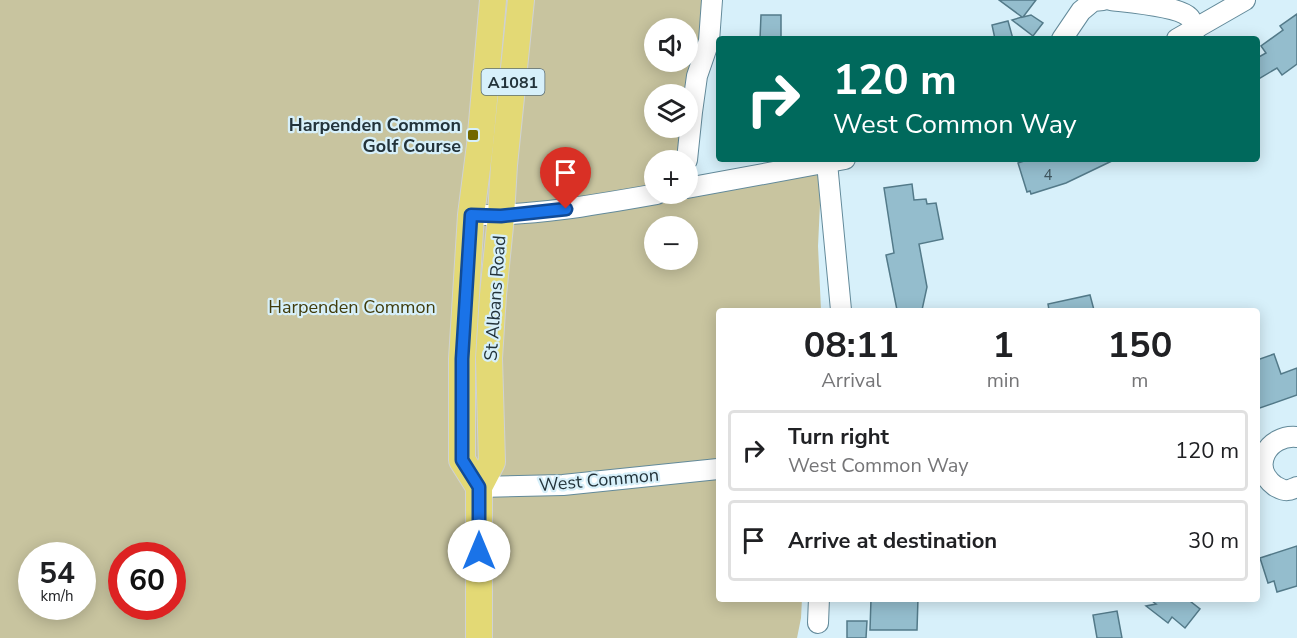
<!DOCTYPE html>
<meta charset="utf-8">
<style>
:root{--surface:#fff;--page:#f6f6f6;--text:#202124;--muted:#757577;--line:#e0e0e0}
body{margin:0;font-family:"Nunito Sans",sans-serif;background:var(--page);color:var(--text);height:100vh;display:flex;flex-direction:column;font-size:22px;white-space:nowrap}
*{box-sizing:border-box;margin:0}
p{font-size:20px;color:var(--muted)}
.icon{flex:none;width:33px;height:33px;fill:none;stroke:currentColor;stroke-width:2;stroke-linecap:round;stroke-linejoin:round}
.map{position:relative;flex:1;overflow:hidden}
.side{position:absolute;left:716px;top:308px;width:544px;height:294px;display:flex;flex-direction:column;background:var(--surface);border-radius:6px;box-shadow:0 3px 15px #0003}
.side>*{flex:none}
.banner{position:absolute;left:716px;top:36px;width:544px;height:126px;border-radius:6px;box-shadow:0 3px 15px #0003;background:#00695c;color:#fff;overflow:hidden}
.buttons{position:absolute;left:644px;top:18px;display:grid;gap:12px}
.buttons a{display:grid;place-items:center;width:54px;height:54px;border-radius:50%;background:var(--surface);box-shadow:0 3px 15px #0003;font-size:30px}
.speed{position:absolute;left:18px;top:542px;display:flex;gap:12px;font-size:30px;font-weight:700;text-align:center}
.speed>*{display:grid;place-content:center;width:78px;height:78px;border-radius:50%;background:var(--surface);box-shadow:0 3px 15px #0003;line-height:1}
.speed small{font-size:15px;font-weight:400}
.speed .limit{border:9px solid #d22;background:#fff;color:#111}
.pin{position:absolute;display:grid;place-items:center;width:51px;height:51px;color:#fff;margin:-62px -26px;border-radius:50% 50% 50% 0;rotate:-45deg;box-shadow:0 0 6px #0007}
.pin .icon{rotate:45deg}
.me{position:absolute;width:66px;margin:-33px;rotate:0deg;stroke-linejoin:round;filter:drop-shadow(0 0 4px #0008)}
.turn{display:flex;align-items:center;gap:21px;height:126px;padding:0 18px;font-size:27px}
.turn .icon{width:78px;height:78px;stroke-width:2.5}
.turn b{display:block;font-size:42px;line-height:51px}
.eta{display:flex;justify-content:space-evenly;align-items:center;height:102px;text-align:center}
.eta b{font-size:36px;font-weight:700;line-height:42px}
ul{padding:0;list-style:none}
li{display:flex;align-items:center;gap:18px;height:81px;margin:0 12px 9px;padding:0 6px;border:3px solid var(--line);border-radius:6px}
li div{flex:1}
li b{display:block;font-size:22px}
li em{font-style:normal}
.map>svg:first-child{display:block}
.green{fill:#c8c49f;fill-rule:evenodd}
.building{fill:#94bdcd;stroke:#537a89;stroke-width:1.5}
.lines{fill:none;stroke-linecap:round;stroke-linejoin:round}
.minor-casing{stroke:#638a9a;stroke-width:22}
.major-casing{stroke:#cfd2d4;stroke-width:28}
.minor{stroke:#fff;stroke-width:20}
.major{stroke:#e3d975;stroke-width:26}
.route-casing{stroke:#114b97;stroke-width:15}
.route{stroke:#1a73e8;stroke-width:10}
.poi-dot{fill:#726800;stroke:#d7f0fa;stroke-width:2}
.labels{text-anchor:middle;stroke-width:4.5;stroke-linejoin:round;paint-order:stroke}
.number-label{font-size:15px;fill:#3f565f}
.shield{fill:#d7f0fa;stroke:#596c74;stroke-width:1.5}
.shield-label{font-size:16px;font-weight:bold;fill:#23333a}
.poi-label{font-size:18px;font-weight:bold;fill:#23333a;stroke:#d7f0fa;text-anchor:end}
.street-label{font-size:18px;fill:#23333a;stroke:#d7f0fa}
.park-label{font-size:18px;fill:#413c0c;stroke:#d7f0fa}
</style>
<div class="map">
<svg width="1297" height="638" viewBox="0 0 1297 638">
<rect width="100%" height="100%" fill="#d7f0fa"/>
<!-- green -->
<path class="green" d="M0,0H704L688,182L822,162L818,246L821,310H718V598L802,599L801,618L797,638H0ZM654,28H687V62H654ZM654,94H687V128H654ZM654,160H687V194H654ZM654,226H687V260H654ZM32,555H82V606H32ZM122,555H172V606H122Z"/>
<!-- building -->
<g class="building">
<path d="M999,0H1036L1023,17L1031,15L1043,23L1033,36L1012,20L1022,17Z"/>
<path d="M1297,14V64L1282,75L1277,68L1257,80V58L1266,53L1261,46L1283,30L1280,26Z"/>
<path d="M761,15H781V39H760Z"/>
<path d="M1008,21L1013,39H995L992,25Z"/>
<path d="M1030,159H1116L1066,183L1031,194L1030,191L1027,192L1018,163Z"/>
<path d="M912,184L914,200L926,199L927,204L936,203L943,239L919,244L927,287L922,310H897L886,255L894,253L884,188Z"/>
<path d="M1090,295L1094,310H1049L1048,304Z"/>
<path d="M1274,354L1281,374L1297,368V395L1257,409V360Z"/>
<path d="M1297,546V586L1277,592L1274,581L1268,583L1260,558Z"/>
<path d="M873,598H918L917,630H870L871,599Z"/>
<path d="M1148,598H1186L1200,609L1185,628L1172,617L1168,623L1146,606L1156,604Z"/>
<path d="M1117,611L1122,638H1097L1093,615Z"/>
<path d="M847,621H867L866,638H847Z"/>
</g>
<g class="lines">
<defs>
<g id="minor">
<path d="M1111,0C1127,2 1178,6 1189,17C1192,20 1194,26 1196,29"/>
<path d="M1062,39L1081,11L1093,1L1103,0"/>
<path d="M1177,39L1245,0"/>
<path d="M687,160L692,112L697,76L709,41L712,0"/>
<path d="M827,163L841,310"/>
<path d="M687,188L845,159"/>
<path d="M471,215C534,216 595,205 657,194"/>
<path d="M1297,437C1268,434 1249,467 1275,486C1279,488 1283,491 1288,490C1291,490 1294,488 1297,487"/>
<path d="M479,487L563,485L718,469"/>
<path d="M818,623L819,598"/>
</g>
<g id="major">
<path d="M479,487L462,460V359L471,215L480,145L493,0"/>
<path d="M479,638V487L492,462L489,358L493,295L501,216L504,165L521,0"/>
</g>
</defs>
<!-- minor casing -->
<use href="#minor" class="minor-casing"/>
<!-- major casing -->
<use href="#major" class="major-casing"/>
<!-- minor -->
<use href="#minor" class="minor"/>
<!-- major -->
<use href="#major" class="major"/>
</g>
<g class="lines">
<defs>
<path id="route" d="M479,551V487L462,460V359L471,215L501,216L566,209"/>
</defs>
<!-- route casing -->
<use href="#route" class="route-casing"/>
<!-- route -->
<use href="#route" class="route"/>
</g>
<!-- markers -->
<rect class="poi-dot" x="467" y="129" width="12" height="12" rx="3"/>
<g class="labels">
<!-- number labels -->
<g class="number-label">
<text x="1048" y="180">4</text>
</g>
<!-- shield labels -->
<rect class="shield" x="481.5" y="69" width="63" height="26" rx="4.5"/>
<g class="shield-label">
<text x="513" y="88">A1081</text>
</g>
<!-- poi labels -->
<g class="poi-label">
<text x="461" y="131">Harpenden Common<tspan x="461" dy="21">Golf Course</tspan></text>
</g>
<!-- street labels -->
<g class="street-label">
<text transform="translate(495 298) rotate(-86)" y="6">St Albans Road</text>
<text transform="translate(599 480) rotate(-5)" y="6">West Common</text>
</g>
<!-- park labels -->
<g class="park-label">
<text x="352" y="313">Harpenden Common</text>
</g>
</g>
</svg>
<div class="buttons">
<a><svg class="icon" aria-label="sound" viewBox="0 0 24 24"><path d="M4 9h4l5-4v14l-5-4H4zM17 9q2 3 0 6"/></svg></a>
<a><svg class="icon" aria-label="layers" viewBox="0 0 24 24"><path d="M12 4l9 5-9 5-9-5zM3 14l9 5 9-5"/></svg></a>
<a>+</a>
<a>−</a>
</div>
<div class="speed"><div>54<small>km/h</small></div><div class="limit">60</div></div>
<div class="pin" style="left:566px;top:209px;background:#d93025"><svg class="icon" aria-label="arrive" viewBox="0 0 24 24"><path d="M6 21V4h12l-3 4 3 4H6"/></svg></div>
<svg class="me" style="left:479px;top:551px" viewBox="-20 -20 40 40"><circle r="19" fill="#fff"/><path d="M0-13L10 11 0 6-10 11z" fill="#1a73e8"/></svg>
<div class="banner">
<div class="turn"><svg class="icon" aria-label="right" viewBox="0 0 24 24"><path d="M7 20v-9h11M14 6l5 5-5 5"/></svg><div><b>120 m</b>West Common Way</div></div>
</div>
<section class="side">
<div class="eta">
<div><b>08:11</b><p>Arrival</p></div>
<div><b>1</b><p>min</p></div>
<div><b>150</b><p>m</p></div>
</div>
<ul>
<li><svg class="icon" aria-label="right" viewBox="0 0 24 24"><path d="M7 20v-9h11M14 6l5 5-5 5"/></svg><div><b>Turn right</b><p>West Common Way</p></div><em>120 m</em></li>
<li><svg class="icon" aria-label="arrive" viewBox="0 0 24 24"><path d="M6 21V4h12l-3 4 3 4H6"/></svg><div><b>Arrive at destination</b></div><em>30 m</em></li>
</ul>
</section>
</div>
